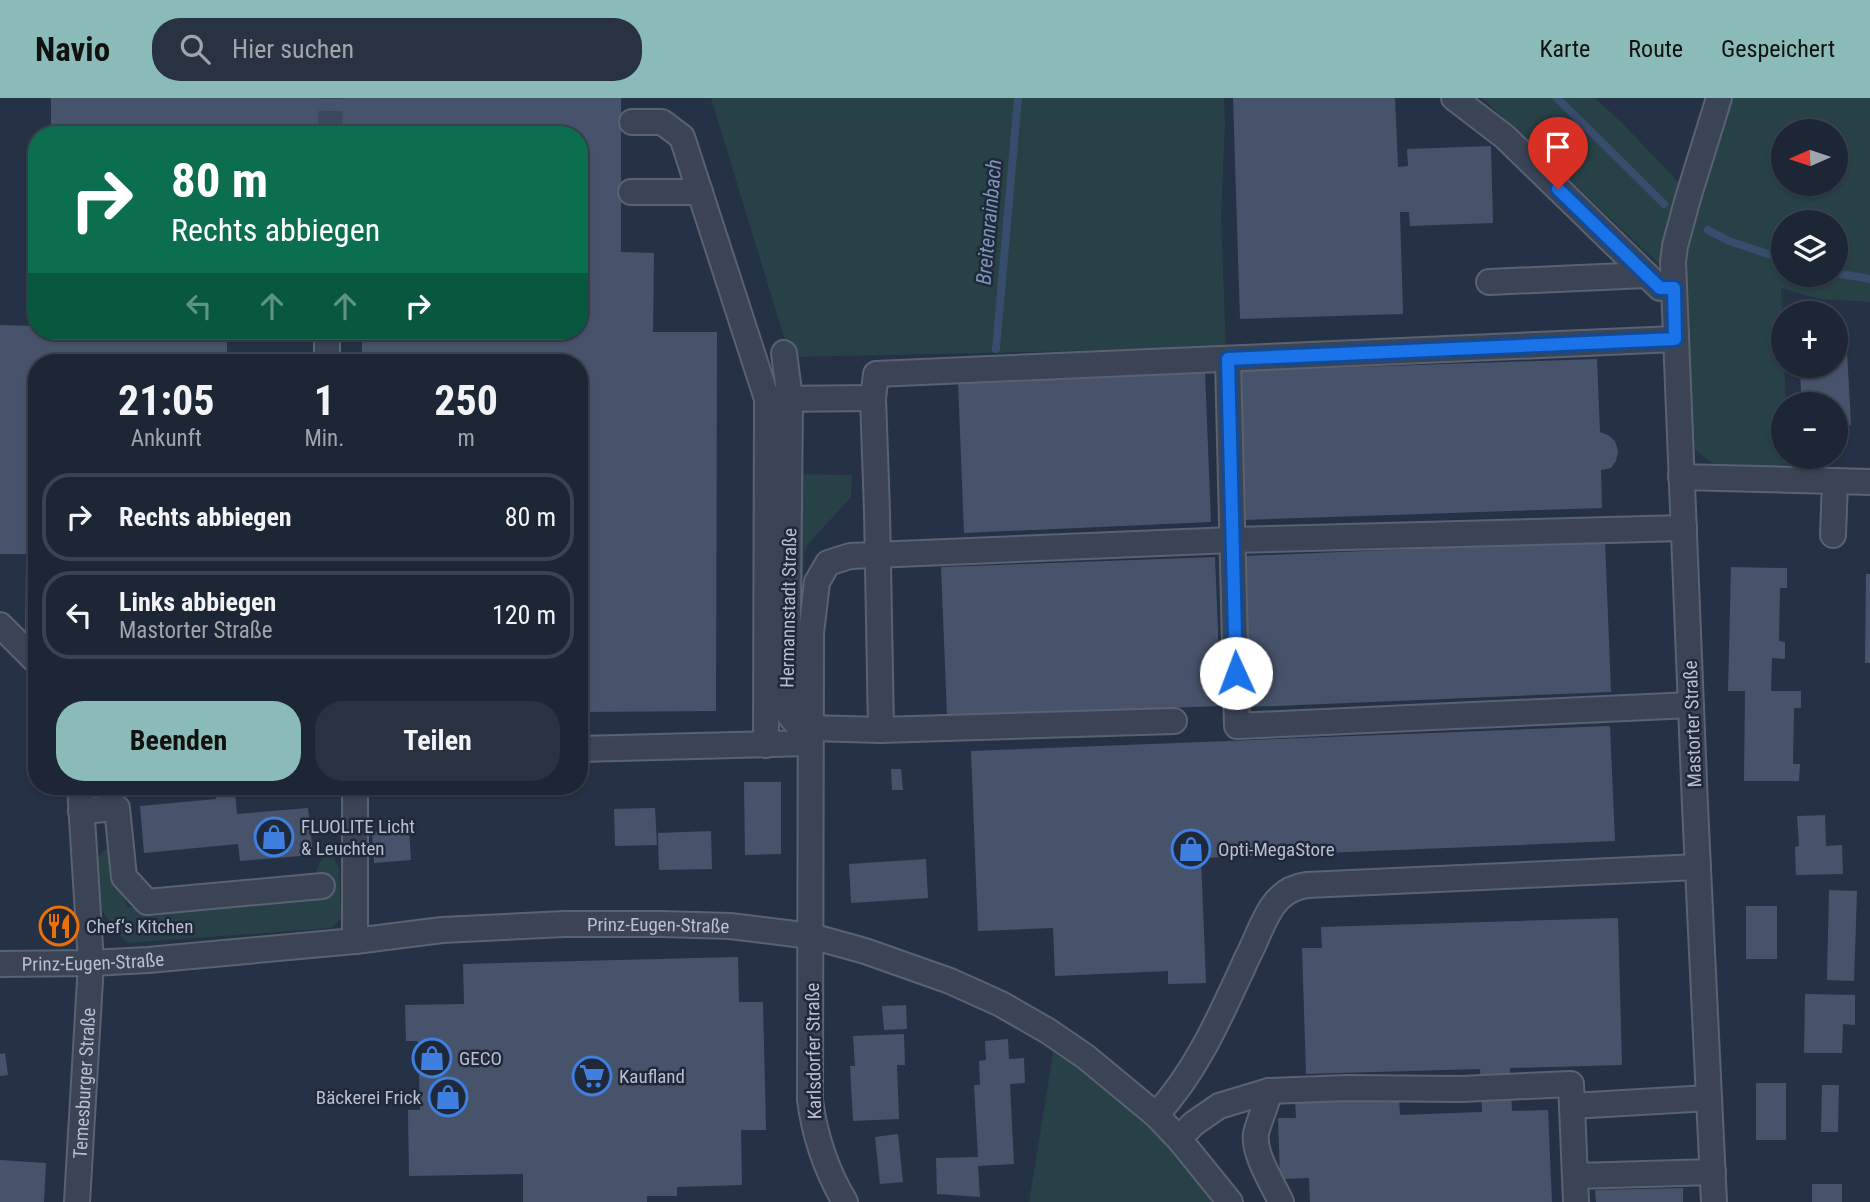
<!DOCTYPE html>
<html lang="de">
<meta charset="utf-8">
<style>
:root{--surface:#1c2634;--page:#293240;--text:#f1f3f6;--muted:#a0a5ac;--line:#3a434f;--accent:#8bbbb9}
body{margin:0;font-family:"Roboto Condensed",sans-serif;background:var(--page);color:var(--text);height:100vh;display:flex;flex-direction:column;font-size:26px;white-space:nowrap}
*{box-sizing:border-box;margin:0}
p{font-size:23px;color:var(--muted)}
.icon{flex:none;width:38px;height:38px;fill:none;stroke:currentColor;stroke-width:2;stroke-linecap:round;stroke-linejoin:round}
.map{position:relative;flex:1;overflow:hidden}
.panel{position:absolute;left:28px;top:256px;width:560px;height:441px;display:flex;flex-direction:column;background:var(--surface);border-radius:28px;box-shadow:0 2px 5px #0004,0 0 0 2px var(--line)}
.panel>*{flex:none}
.hud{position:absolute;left:28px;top:28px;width:560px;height:214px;border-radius:28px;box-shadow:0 2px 5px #0004,0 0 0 2px var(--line);background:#0b6e4f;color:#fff;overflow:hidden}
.needle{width:46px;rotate:267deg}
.buttons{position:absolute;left:1771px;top:21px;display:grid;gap:14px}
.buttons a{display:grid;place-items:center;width:77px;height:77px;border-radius:50%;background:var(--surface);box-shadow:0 2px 5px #0004,0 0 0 2px var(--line);font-size:35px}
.pin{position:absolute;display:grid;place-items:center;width:60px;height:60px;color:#fff;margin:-72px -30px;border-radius:50% 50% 50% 0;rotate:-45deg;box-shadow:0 0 7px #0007}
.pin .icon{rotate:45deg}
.me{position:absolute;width:77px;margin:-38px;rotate:358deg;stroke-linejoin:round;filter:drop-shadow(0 0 5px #0008)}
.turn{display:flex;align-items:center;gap:24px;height:147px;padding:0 28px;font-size:32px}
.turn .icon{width:91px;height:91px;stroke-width:2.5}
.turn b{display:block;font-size:49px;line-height:60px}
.lanes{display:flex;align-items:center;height:66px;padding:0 28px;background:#0003;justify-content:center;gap:35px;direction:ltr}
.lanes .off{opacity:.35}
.eta{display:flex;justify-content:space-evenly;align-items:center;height:119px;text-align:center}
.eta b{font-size:42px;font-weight:700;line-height:49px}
.primary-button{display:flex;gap:14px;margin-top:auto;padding:14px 28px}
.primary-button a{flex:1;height:80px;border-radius:28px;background:var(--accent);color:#111;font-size:28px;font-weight:700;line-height:80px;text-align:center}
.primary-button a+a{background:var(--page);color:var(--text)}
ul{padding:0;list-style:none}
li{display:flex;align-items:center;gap:21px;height:88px;margin:0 14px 10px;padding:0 14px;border:4px solid var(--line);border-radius:28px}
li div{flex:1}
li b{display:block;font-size:26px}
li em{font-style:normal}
header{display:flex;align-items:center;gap:42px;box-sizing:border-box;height:98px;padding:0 35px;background:var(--accent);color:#111}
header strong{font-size:33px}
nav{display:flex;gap:38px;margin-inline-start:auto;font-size:24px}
.search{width:490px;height:63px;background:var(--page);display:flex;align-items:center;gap:18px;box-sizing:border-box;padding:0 24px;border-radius:28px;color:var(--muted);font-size:26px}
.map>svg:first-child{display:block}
.green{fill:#274146;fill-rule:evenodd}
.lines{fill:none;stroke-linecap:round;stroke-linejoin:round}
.stream{stroke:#384c6d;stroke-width:8}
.building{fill:#47536a}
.minor-tunnel{stroke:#3b475a;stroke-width:24;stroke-dasharray:24 12;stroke-linecap:butt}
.minor-casing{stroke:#596272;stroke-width:28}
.minor{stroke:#3a4455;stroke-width:24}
.route-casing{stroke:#114b97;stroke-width:18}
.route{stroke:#1a73e8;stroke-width:12}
.labels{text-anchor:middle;stroke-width:5;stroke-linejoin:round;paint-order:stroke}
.street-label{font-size:19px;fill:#b8bfce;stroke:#1f293a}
.poi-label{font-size:19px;fill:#b8bfce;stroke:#1f293a;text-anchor:start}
.water-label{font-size:21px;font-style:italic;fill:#7d93b7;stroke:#1f293a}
</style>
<header>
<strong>Navio</strong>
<div class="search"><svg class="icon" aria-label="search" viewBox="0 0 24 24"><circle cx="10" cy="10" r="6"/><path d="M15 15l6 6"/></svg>Hier suchen</div>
<nav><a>Karte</a><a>Route</a><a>Gespeichert</a></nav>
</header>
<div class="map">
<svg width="1870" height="1104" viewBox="0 0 1870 1104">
<rect width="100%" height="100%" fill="#253245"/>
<!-- green -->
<g class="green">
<path d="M711,0H1224L1225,25L1221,119L1226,250L790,259Z"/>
<path d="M1482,0H1595L1622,25L1683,89L1662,169Z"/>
<path d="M1726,0H1870V204L1820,201L1781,190L1786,306H1783V359H1788L1789,368L1714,366L1688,346L1681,161ZM1783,33H1836V86H1783ZM1783,124H1836V177H1783Z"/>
<path d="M798,376L852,377L851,399L809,445L804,456L803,524L794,582Z"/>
<path d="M107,750L116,762L127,809L170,814L311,801V784L322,760L333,758L339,770L341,821L331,830L127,845L112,828L94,800L97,760Z"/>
<path d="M1054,950L1116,1000L1168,1046L1214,1104H1029Z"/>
</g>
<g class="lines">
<!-- stream -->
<g class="stream">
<path d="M1557,0L1664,106"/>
<path d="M1708,132L1729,143L1783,161"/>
<path d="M1836,175L1870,181"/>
<path d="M996,251L1018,0"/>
</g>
</g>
<!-- building -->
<g class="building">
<path d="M51,0H621V154L654,155L653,234H717L716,613L579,614V264H362V233H579V37H51Z"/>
<path d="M1233,0H1395L1398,69L1408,68L1407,51L1491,48L1493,125L1410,128L1409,114H1400L1403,216L1240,221Z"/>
<path d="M0,227L37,228V233H227V264H37V533H25L26,456H0Z"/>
<path d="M1847,253L1851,327L1836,328V306H1808L1807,293H1801L1800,268H1836V254Z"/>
<path d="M1597,261L1600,334L1608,337L1615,343L1618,353L1616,363L1611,370L1601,372L1602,410L1243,422L1238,273Z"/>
<path d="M1205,273L1211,424L964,435L958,283Z"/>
<path d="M1605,443L1611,594L1249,609L1243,458Z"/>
<path d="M1215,459L1221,608L947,618L941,469Z"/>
<path d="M1731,469L1787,470V490H1780L1779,543L1785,544V561L1772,560L1771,593H1801V610H1794L1793,666H1800L1799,683H1744L1745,593H1728Z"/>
<path d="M1866,476H1870V565H1865Z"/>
<path d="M1610,628L1615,743L1201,760L1206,885L1168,886V873L1055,878L1053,830L978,833L971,653Z"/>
<path d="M891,671H901L903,692H892Z"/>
<path d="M744,684H781V756L745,757Z"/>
<path d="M235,692L237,716L308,710L313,757L240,763L238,746L144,755L140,708L216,701L215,694Z"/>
<path d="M655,710L657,747L615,748L614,711Z"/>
<path d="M1825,717L1826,748L1842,747L1843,776L1796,777L1795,749L1799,748L1797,718Z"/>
<path d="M409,731L411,762L374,765L372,734Z"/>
<path d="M711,733L712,771L659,772L658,735Z"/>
<path d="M926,761L928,800L851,805L849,766Z"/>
<path d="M1829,792L1857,793L1854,883L1827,882Z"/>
<rect x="1746" y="808" width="31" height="53"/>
<path d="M1618,820L1622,967L1510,970L1512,1013L1548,1012L1552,1104H1310L1309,1080L1280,1081L1278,1020H1296L1295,1002L1399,999L1400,1017L1482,1014L1480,971L1306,976L1302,850H1322L1321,829Z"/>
<path d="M738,859L739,904H763L766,1032H741L742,1087L677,1089V1098H647V1104H523V1076L409,1078L408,1012H420L418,943H406L405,907L464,906L463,866Z"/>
<path d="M1805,896L1855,897V927L1843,926L1842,955H1804Z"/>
<path d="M906,907L907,931L884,932L882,908Z"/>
<path d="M904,936L905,967H897L899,1021L853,1023L850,968H855L853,938Z"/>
<path d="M1008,941L1009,961L1024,960L1025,985L1010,986L1014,1066L978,1068L980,1099L937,1096L936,1060L978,1059L974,987H980L979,963L986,962L985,943Z"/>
<path d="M5,955L8,977L0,978V956Z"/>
<rect x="1756" y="985" width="30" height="57"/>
<path d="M1822,987H1839L1838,1034H1821Z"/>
<path d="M898,1036L903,1084L880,1086L875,1039Z"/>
<path d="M0,1062L46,1065L44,1104H0Z"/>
<rect x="1812" y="1086" width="30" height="18"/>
<path d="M1683,1090V1104H1596L1595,1092Z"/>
</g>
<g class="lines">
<!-- minor-tunnel -->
<path class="minor-tunnel" d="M330,37L331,0"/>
<defs>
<g id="minor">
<path d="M1454,0L1505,39L1660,190H1674"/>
<path d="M632,24H662L682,39L767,301L766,647"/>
<path d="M631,94H700"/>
<path d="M1489,184L1646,177"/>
<path d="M784,255L790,301L787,614L795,624L810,630L881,632L877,413L873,300L876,276L1675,241"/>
<path d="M1228,261L1237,628L1691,607"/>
<path d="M327,264V233"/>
<path d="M775,301L873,300"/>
<path d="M1681,379L1870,384"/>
<path d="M1833,437L1835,383"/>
<path d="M0,527L37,564"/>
<path d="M881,632L1174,623"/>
<path d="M579,651L810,645"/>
<path d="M355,688V843"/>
<path d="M81,713L117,710L124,779L147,804L322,788"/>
<path id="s1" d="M0,866L91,865L148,862L355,843L442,832L564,826H662L730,828L811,838L865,853L950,883L1001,906L1048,933L1086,959L1156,1017L1179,1041L1230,1104"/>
<path d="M1269,993C1267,1008 1259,1021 1256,1036C1253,1056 1273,1086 1281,1104"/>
<path d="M1572,1008L1576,1104"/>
<path d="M1156,1017C1198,972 1222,914 1248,858C1256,843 1262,824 1272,809C1280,797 1292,789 1307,787L1698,769"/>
<path d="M1179,1041L1193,1026L1219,1008L1269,993L1346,990L1461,991L1571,986L1572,1008L1709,1000"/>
<path d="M1576,1078L1713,1074"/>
<path id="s2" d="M77,1104L91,865L80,688"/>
<path d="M845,1104C826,1072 815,1039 810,1002L811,535L817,484L828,465L850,458L1232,442L1684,430"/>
<path d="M1714,1104L1695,708L1673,164L1675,148L1688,100L1719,0"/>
</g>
</defs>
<!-- minor casing -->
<use href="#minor" class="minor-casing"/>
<!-- minor -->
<use href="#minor" class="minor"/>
</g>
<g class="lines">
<defs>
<path id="route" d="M1236,575L1228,261L1675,241L1674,190H1660L1558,91"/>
</defs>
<!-- route casing -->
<use href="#route" class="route-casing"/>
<!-- route -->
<use href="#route" class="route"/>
</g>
<!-- icons -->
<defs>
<symbol id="shop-ring" viewBox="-11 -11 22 22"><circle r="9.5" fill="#1f293a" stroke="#3f7fe0" stroke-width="1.5"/><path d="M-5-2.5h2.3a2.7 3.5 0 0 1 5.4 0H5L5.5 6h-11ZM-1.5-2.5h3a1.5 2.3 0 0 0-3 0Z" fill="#3f7fe0"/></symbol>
<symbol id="restaurant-ring" viewBox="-11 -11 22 22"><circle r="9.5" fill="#1f293a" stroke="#e8710a" stroke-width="1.5"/><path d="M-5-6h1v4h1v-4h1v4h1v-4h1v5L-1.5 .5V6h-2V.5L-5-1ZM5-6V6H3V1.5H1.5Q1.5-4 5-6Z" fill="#e8710a"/></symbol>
<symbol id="supermarket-ring" viewBox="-11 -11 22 22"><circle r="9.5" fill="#1f293a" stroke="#3f7fe0" stroke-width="1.5"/><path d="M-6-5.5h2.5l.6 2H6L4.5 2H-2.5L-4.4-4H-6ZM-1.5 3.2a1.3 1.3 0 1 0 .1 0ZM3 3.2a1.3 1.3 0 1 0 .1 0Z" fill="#3f7fe0"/></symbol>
</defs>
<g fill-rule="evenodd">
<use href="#shop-ring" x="252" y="717" width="44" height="44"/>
<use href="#shop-ring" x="1169" y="729" width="44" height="44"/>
<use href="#restaurant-ring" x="37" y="806" width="44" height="44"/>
<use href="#shop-ring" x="410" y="938" width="44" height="44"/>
<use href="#supermarket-ring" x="570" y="956" width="44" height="44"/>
<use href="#shop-ring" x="426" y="977" width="44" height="44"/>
</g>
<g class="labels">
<!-- street labels -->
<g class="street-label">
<text transform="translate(788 510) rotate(-89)" y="7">Hermannstadt Straße</text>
<text transform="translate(1692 626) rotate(-92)" y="7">Mastorter Straße</text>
<text dy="7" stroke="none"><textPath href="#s1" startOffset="660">Prinz-Eugen-Straße</textPath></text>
<text dy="7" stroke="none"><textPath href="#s1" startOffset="93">Prinz-Eugen-Straße</textPath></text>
<text transform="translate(813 953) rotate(-91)" y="7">Karlsdorfer Straße</text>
<text dy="7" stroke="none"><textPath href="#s2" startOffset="119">Temesburger Straße</textPath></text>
</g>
<!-- poi labels -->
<g class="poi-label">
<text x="301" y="735">FLUOLITE Licht<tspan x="301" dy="22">&amp; Leuchten</tspan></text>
<text x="1218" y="758">Opti-MegaStore</text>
<text x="86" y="835">Chef‘s Kitchen</text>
<text x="459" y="967">GECO</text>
<text x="619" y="985">Kaufland</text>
<text x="421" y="1006" text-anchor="end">Bäckerei Frick</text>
</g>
<!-- water labels -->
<g class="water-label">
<text transform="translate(989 124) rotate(-85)" y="7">Breitenrainbach</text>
</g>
</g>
</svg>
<div class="buttons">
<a><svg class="needle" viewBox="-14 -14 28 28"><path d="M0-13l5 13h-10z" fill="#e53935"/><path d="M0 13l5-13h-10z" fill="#a0a5ac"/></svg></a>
<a><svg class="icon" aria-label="layers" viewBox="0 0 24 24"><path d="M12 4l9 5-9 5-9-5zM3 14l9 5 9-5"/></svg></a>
<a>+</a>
<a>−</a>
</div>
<div class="pin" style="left:1558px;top:91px;background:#d93025"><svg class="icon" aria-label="arrive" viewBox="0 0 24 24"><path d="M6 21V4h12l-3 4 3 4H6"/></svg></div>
<svg class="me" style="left:1236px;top:575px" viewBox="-20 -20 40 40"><circle r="19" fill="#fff"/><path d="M0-13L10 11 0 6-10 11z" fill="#1a73e8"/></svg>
<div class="hud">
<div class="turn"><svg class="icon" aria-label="right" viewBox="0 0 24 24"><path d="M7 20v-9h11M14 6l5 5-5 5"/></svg><div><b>80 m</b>Rechts abbiegen</div></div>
<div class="lanes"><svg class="icon off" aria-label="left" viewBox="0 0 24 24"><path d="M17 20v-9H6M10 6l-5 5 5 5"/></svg><svg class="icon off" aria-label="ahead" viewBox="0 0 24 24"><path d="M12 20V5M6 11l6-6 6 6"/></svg><svg class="icon off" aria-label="ahead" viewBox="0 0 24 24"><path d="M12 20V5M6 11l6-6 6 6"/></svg><svg class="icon" aria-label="right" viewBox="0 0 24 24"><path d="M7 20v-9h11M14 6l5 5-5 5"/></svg></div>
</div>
<section class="panel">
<div class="eta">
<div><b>21:05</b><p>Ankunft</p></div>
<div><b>1</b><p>Min.</p></div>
<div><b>250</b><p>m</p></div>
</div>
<ul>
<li><svg class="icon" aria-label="right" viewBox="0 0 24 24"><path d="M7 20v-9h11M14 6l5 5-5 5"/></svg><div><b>Rechts abbiegen</b></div><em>80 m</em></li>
<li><svg class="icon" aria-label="left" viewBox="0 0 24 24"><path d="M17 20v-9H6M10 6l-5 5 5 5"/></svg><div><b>Links abbiegen</b><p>Mastorter Straße</p></div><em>120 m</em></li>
</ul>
<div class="primary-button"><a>Beenden</a><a>Teilen</a></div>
</section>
</div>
